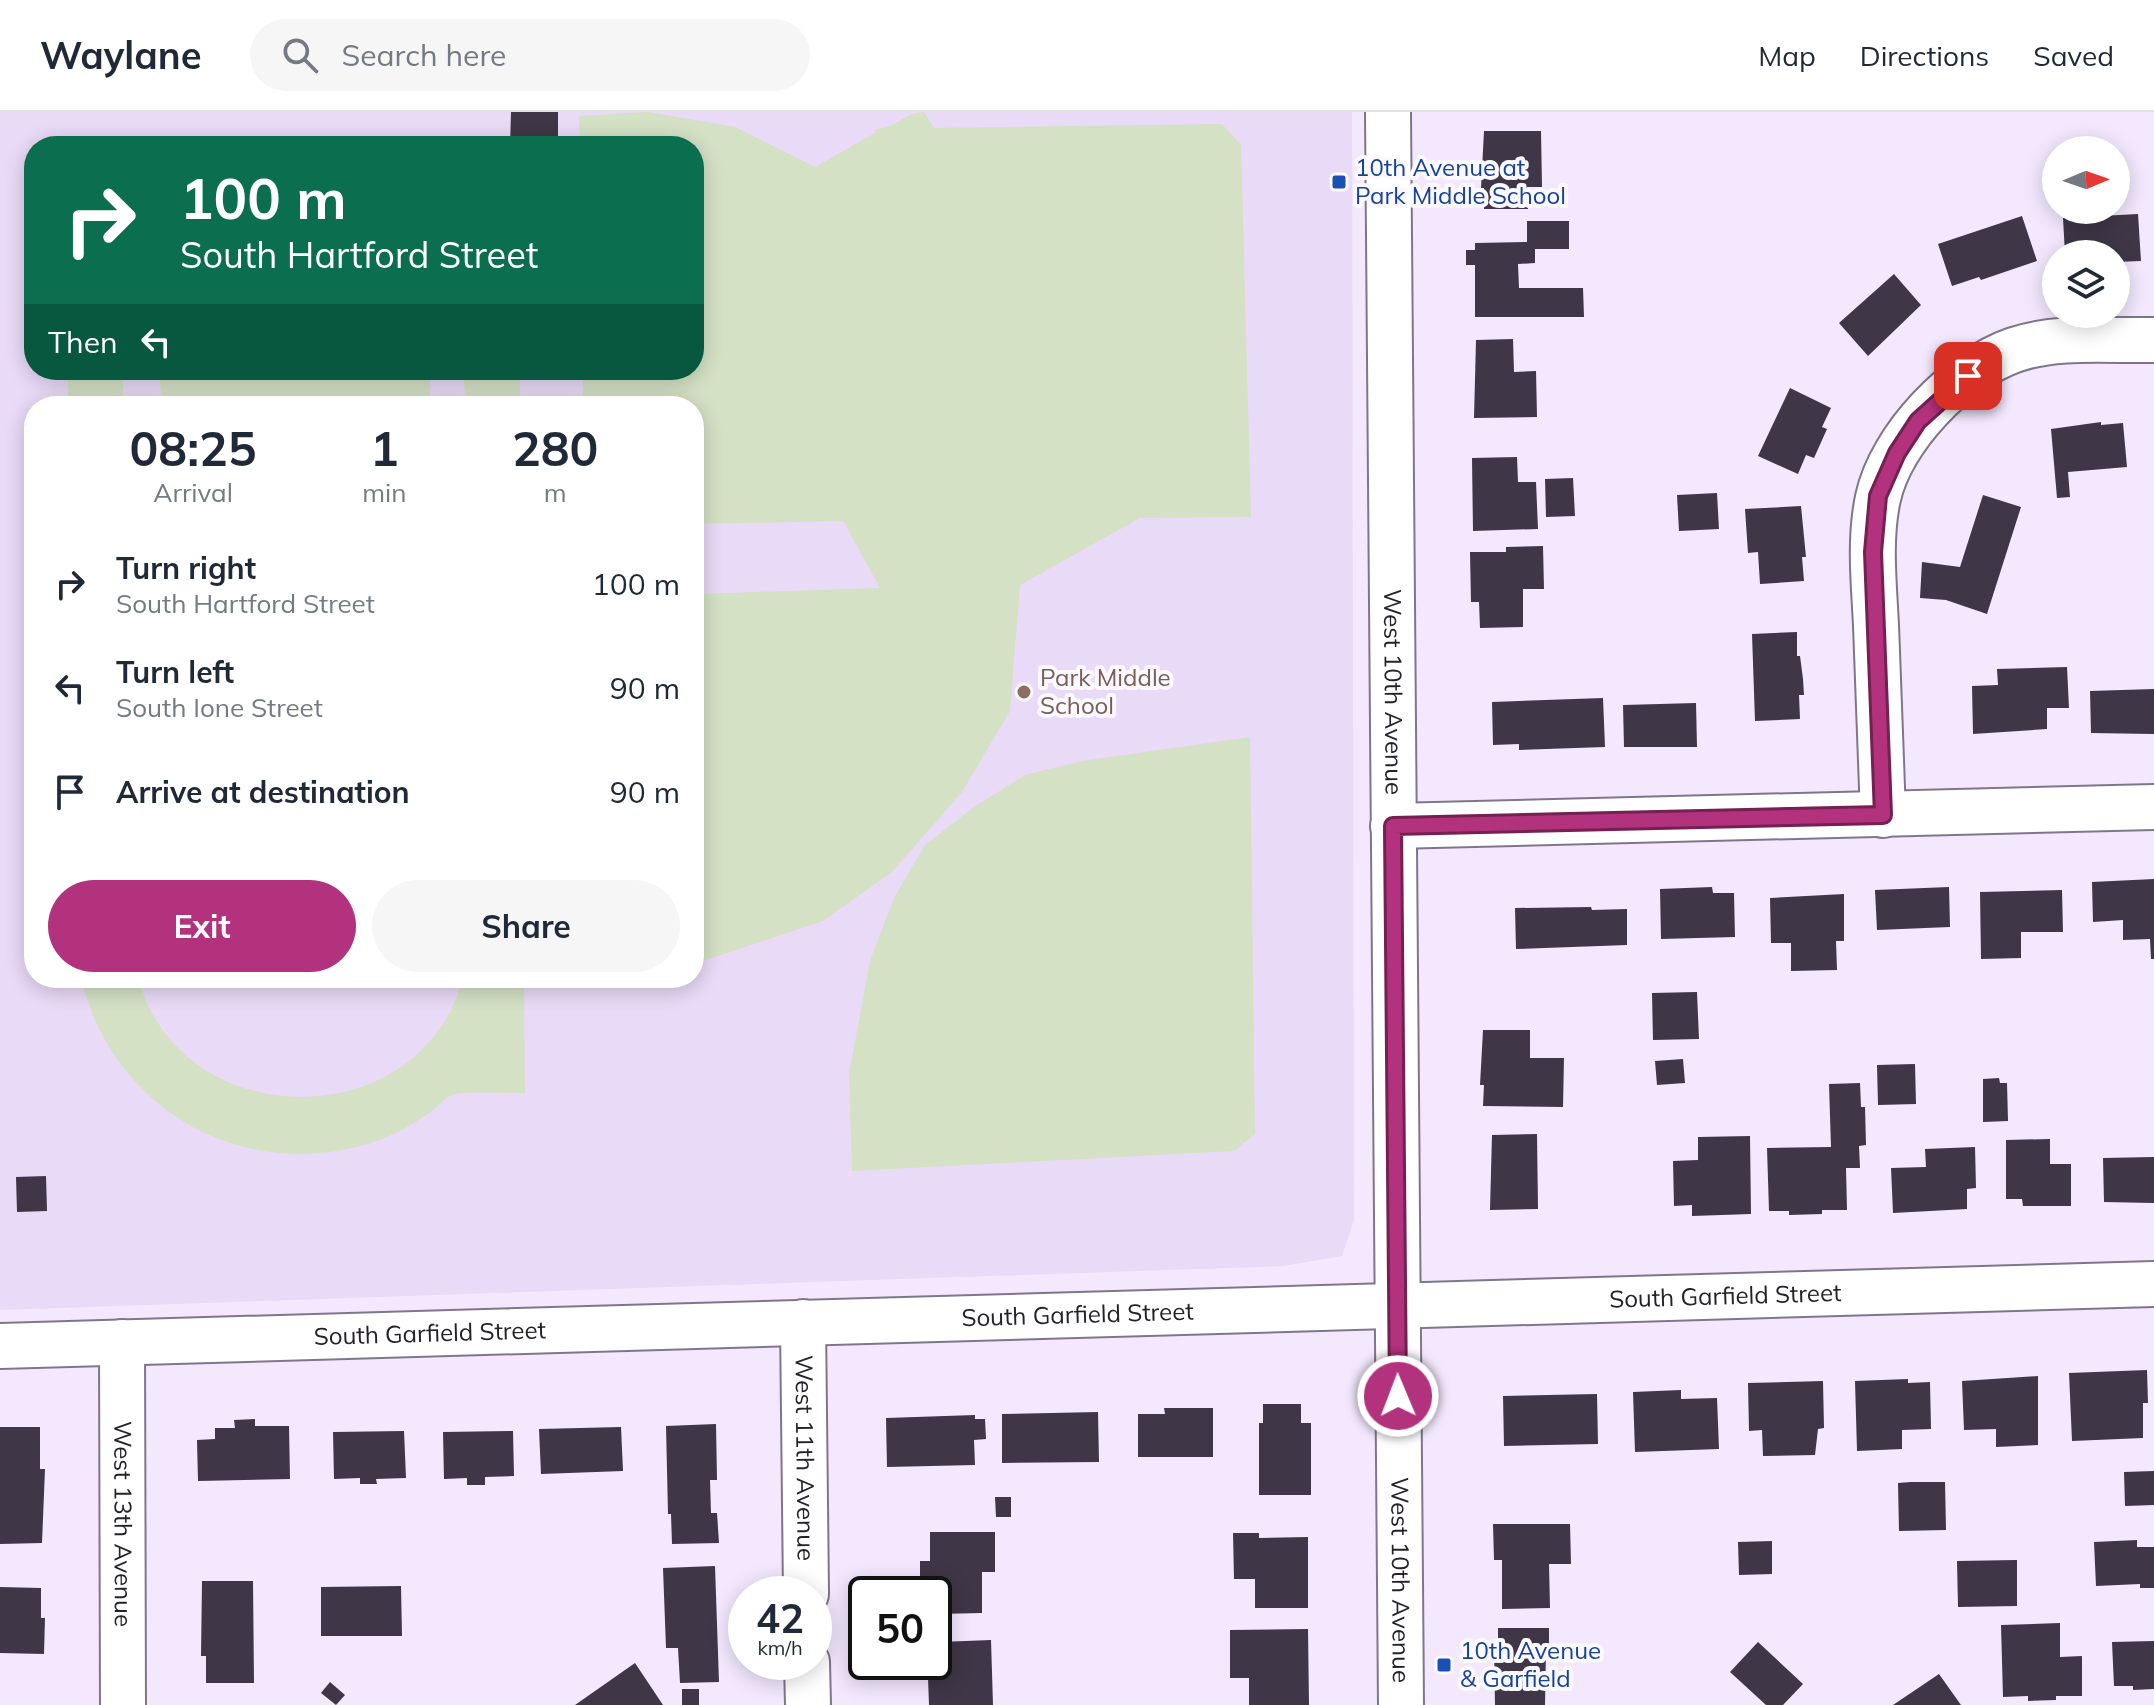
<!DOCTYPE html>
<style>
:root{--surface:#fff;--page:#f6f6f7;--text:#1f2937;--muted:#747a83;--line:#e0e1e3;--accent:#b3327d}
body{margin:0;font-family:Mulish,sans-serif;background:var(--page);color:var(--text);height:100vh;display:flex;flex-direction:column;font-size:30px;white-space:nowrap}
*{box-sizing:border-box;margin:0}
p{font-size:26px;color:var(--muted)}
.icon{flex:none;width:44px;height:44px;fill:none;stroke:currentColor;stroke-width:2;stroke-linecap:round;stroke-linejoin:round}
.map{position:relative;flex:1;overflow:hidden}
.details{position:absolute;left:24px;top:284px;width:680px;height:592px;display:flex;flex-direction:column;background:var(--surface);border-radius:32px;box-shadow:0 4px 20px #0003}
.details>*{flex:none}
.hud{position:absolute;left:24px;top:24px;width:680px;height:244px;border-radius:32px;box-shadow:0 4px 20px #0003;background:#0b6e4f;color:#fff;overflow:hidden}
.needle{width:52px;rotate:88deg}
.controls{position:absolute;left:2042px;top:24px;display:grid;gap:16px}
.controls a{display:grid;place-items:center;width:88px;height:88px;border-radius:50%;background:var(--surface);box-shadow:0 4px 20px #0003;font-size:40px}
.speed{position:absolute;left:728px;top:1464px;display:flex;gap:16px;font-size:40px;font-weight:700;text-align:center}
.speed>*{display:grid;place-content:center;width:104px;height:104px;border-radius:50%;background:var(--surface);box-shadow:0 4px 20px #0003;line-height:1}
.speed small{font-size:20px;font-weight:400}
.speed .limit{border:4px solid #111;border-radius:12px;background:#fff;color:#111}
.pin{position:absolute;display:grid;place-items:center;width:68px;height:68px;color:#fff;margin:-34px;border-radius:16px;box-shadow:0 4px 12px #0006}
.me{position:absolute;width:88px;margin:-44px;rotate:359deg;stroke-linejoin:round;filter:drop-shadow(0 0 6px #0008)}
.turn{display:flex;align-items:center;gap:28px;height:168px;padding:0 24px;font-size:36px}
.turn .icon{width:104px;height:104px;stroke-width:2.5}
.turn b{display:block;font-size:56px;line-height:68px}
.then{display:flex;align-items:center;height:76px;padding:0 24px;background:#0003;gap:16px;font-size:30px}
.eta{display:flex;justify-content:space-evenly;align-items:center;height:136px;text-align:center}
.eta b{font-size:48px;font-weight:700;line-height:56px}
.primary-button{display:flex;gap:16px;margin-top:auto;padding:16px 24px}
.primary-button a{flex:1;height:92px;border-radius:48px;background:var(--accent);color:#fff;font-size:32px;font-weight:700;line-height:92px;text-align:center}
.primary-button a+a{background:var(--page);color:var(--text)}
ul{padding:0;list-style:none}
li{display:flex;align-items:center;gap:24px;height:104px;padding:0 24px}
li div{flex:1}
li b{display:block;font-size:30px}
li em{font-style:normal}
header{display:flex;align-items:center;gap:48px;box-sizing:border-box;height:112px;padding:0 40px;background:var(--surface);border-bottom:2px solid var(--line)}
header strong{font-size:38px}
nav{display:flex;gap:44px;margin-inline-start:auto;font-size:28px}
.search{width:560px;height:72px;background:var(--page);display:flex;align-items:center;gap:20px;box-sizing:border-box;padding:0 28px;border-radius:44px;color:var(--muted);font-size:30px}
.map>svg:first-child{display:block}
.built{fill:#e9daf7;fill-rule:evenodd}
.green{fill:#d4e1c5}
.building{fill:#3f3647}
.lines{fill:none;stroke-linecap:round;stroke-linejoin:round}
.street-casing{stroke:#80768a;stroke-width:48}
.secondary-casing{stroke:#80768a;stroke-width:48}
.street{stroke:#fff;stroke-width:44}
.secondary{stroke:#fff;stroke-width:44}
.route-casing{stroke:#742051;stroke-width:20}
.route{stroke:#b3327d;stroke-width:14}
.transit-dot{fill:#1a4fb4;stroke:#fbf9fe;stroke-width:3}
.education-dot{fill:#8d6e63;stroke:#fbf9fe;stroke-width:3}
.labels{text-anchor:middle;stroke-width:8;stroke-linejoin:round;paint-order:stroke}
.transit-label{font-size:24px;fill:#164399;stroke:#fbf9fe;text-anchor:start}
.education-label{font-size:24px;fill:#785e54;stroke:#fbf9fe;text-anchor:start}
.street-label{font-size:24px;fill:#252129;stroke:#fbf9fe}
</style>
<header>
<strong>Waylane</strong>
<div class="search"><svg class="icon" aria-label="search" viewBox="0 0 24 24"><circle cx="10" cy="10" r="6"/><path d="M15 15l6 6"/></svg>Search here</div>
<nav><a>Map</a><a>Directions</a><a>Saved</a></nav>
</header>
<div class="map">
<svg width="2154" height="1593" viewBox="0 0 2154 1593">
<rect width="100%" height="100%" fill="#f3e8fe"/>
<!-- built -->
<path class="built" d="M0,0H1352L1354,1108L1342,1144L1283,1154L0,1198ZM34,34H694V258H34ZM34,294H694V866H34Z"/>
<!-- green -->
<g class="green">
<path d="M648,0L735,15L815,55L875,21L876,17C894,17 906,0 924,0L934,16L1222,12L1241,33L1251,405L1140,406L1020,473L1010,599L962,680L892,760L823,809L694,852V482L880,476L843,409L694,412V294H583V258H694V34H580L579,4Z"/>
<rect x="68" y="258" width="55" height="36"/>
<path d="M160,258H430V294H161Z"/>
<path d="M464,258H520V294H465Z"/>
<path d="M1250,625L1255,1022L1234,1039L852,1059L849,962L870,849L894,786L925,733L974,695L1025,663L1082,649Z"/>
<path d="M81,866H138C181,1024 421,1025 463,866H524L525,981C510,981 463,979 452,983C445,985 439,994 433,998C414,1012 391,1025 368,1032C239,1070 112,996 81,866Z"/>
</g>
<!-- building -->
<g class="building">
<path d="M511,0H558V34H510Z"/>
<path d="M1484,19H1541L1542,75H1527L1528,97H1484V76H1481Z"/>
<path d="M2138,102L2141,149L2116,150V142H2065L2063,106Z"/>
<path d="M2022,104L2037,149L1981,168L1979,165L1952,174L1938,132Z"/>
<path d="M1527,109H1569V137H1535V151L1518,152L1519,176H1583L1584,205H1475V153H1466V138H1475V131L1527,130Z"/>
<path d="M1894,162L1921,193L1868,244L1839,211Z"/>
<path d="M1513,227L1514,260L1536,259L1537,305L1474,306L1476,228Z"/>
<path d="M1790,276L1831,296L1822,315L1827,317L1814,346L1806,343L1798,362L1758,344Z"/>
<path d="M2101,310V313L2123,311L2127,355L2068,360L2070,385L2057,386L2051,317Z"/>
<path d="M1517,345L1518,370H1536L1538,417L1473,419L1472,346Z"/>
<path d="M1573,366L1575,404L1546,405L1545,367Z"/>
<path d="M1717,381L1719,417L1679,419L1677,383Z"/>
<path d="M1983,383L2021,395L1987,502L1946,488L1920,486L1922,450L1960,455Z"/>
<path d="M1801,394L1806,445H1802L1804,469L1760,472L1758,440L1748,441L1745,397Z"/>
<path d="M1543,434L1544,477H1523V515L1480,516L1479,490H1471L1470,440H1506V435Z"/>
<path d="M1797,520V544H1800L1803,567L1804,583H1799L1800,607L1755,609L1752,522Z"/>
<path d="M2067,555L2069,596H2047V617L1973,622L1972,574L1998,573L1997,557Z"/>
<path d="M2154,577V622L2091,621L2090,579Z"/>
<path d="M1603,586L1605,635L1519,638V632L1493,633L1492,590Z"/>
<path d="M1696,591L1697,635H1624L1623,593Z"/>
<path d="M2154,767V847H2151L2150,827L2123,828V808L2093,810L2092,770Z"/>
<path d="M1712,775L1713,781H1734L1735,825L1661,827L1660,777Z"/>
<path d="M1949,775L1950,815L1877,818L1875,778Z"/>
<path d="M2062,778L2063,820H2021V846L1981,847L1980,780Z"/>
<path d="M1844,782V829H1836L1837,858L1791,859V831H1771L1770,786Z"/>
<path d="M1591,795L1592,798L1627,797V833L1516,837L1515,796Z"/>
<path d="M1697,880L1699,927L1653,928L1652,881Z"/>
<path d="M1483,918H1530V946H1564L1563,995L1483,994L1484,973H1480Z"/>
<path d="M1683,947L1685,971L1657,973L1655,949Z"/>
<path d="M1915,952L1916,992L1878,993L1877,953Z"/>
<path d="M1999,966L2000,971H2007L2008,1009L1983,1010V967Z"/>
<path d="M1860,971L1861,995H1865L1866,1033L1859,1034L1860,1056H1846L1847,1098H1822V1102L1789,1103V1099H1769L1767,1036L1831,1035L1829,972Z"/>
<path d="M1537,1022L1538,1097L1490,1098L1492,1023Z"/>
<path d="M1750,1024L1751,1102L1692,1104V1093L1674,1094L1673,1049L1698,1048V1025Z"/>
<path d="M2050,1027V1052H2071V1094H2023L2022,1087H2006V1028Z"/>
<path d="M1975,1035L1976,1076L1967,1077V1097L1893,1101L1891,1056L1926,1055L1925,1037Z"/>
<path d="M2154,1045V1091L2104,1090L2103,1046Z"/>
<path d="M46,1064L47,1099L17,1100L16,1065Z"/>
<path d="M2147,1258L2148,1291H2143V1326L2072,1329L2069,1261Z"/>
<path d="M2038,1264V1333L1996,1335V1317L1964,1318L1962,1269Z"/>
<path d="M1908,1267V1271L1930,1270L1931,1317L1902,1318V1337L1857,1339L1855,1269Z"/>
<path d="M1823,1269L1824,1316L1818,1317L1815,1343L1763,1344L1762,1318L1749,1319L1748,1271Z"/>
<path d="M1681,1278V1287L1717,1286L1719,1337L1635,1340L1633,1280Z"/>
<path d="M1597,1282L1598,1332L1504,1334L1503,1284Z"/>
<path d="M1263,1292H1301V1311H1311V1383H1259V1311H1263Z"/>
<path d="M1164,1296H1213V1345H1138V1302H1165Z"/>
<path d="M1098,1300L1099,1350L1002,1351V1302Z"/>
<path d="M975,1303V1307H985L986,1327L974,1328L975,1353L887,1355L886,1306Z"/>
<path d="M255,1307V1314H289L290,1367L198,1369L197,1328L215,1327V1316H235L234,1308Z"/>
<path d="M716,1312L717,1368H710L711,1401H717L719,1431L672,1432L671,1402H668L666,1314Z"/>
<path d="M0,1315H40V1357H45L42,1431L0,1432Z"/>
<path d="M621,1315L623,1359L541,1362L539,1317Z"/>
<path d="M404,1319L406,1366L376,1367L377,1372H360V1366L334,1367L333,1320Z"/>
<path d="M513,1319L514,1364L485,1365V1373H467V1366L444,1367L443,1320Z"/>
<path d="M2154,1359V1393L2125,1394L2124,1360Z"/>
<path d="M1911,1370H1945L1946,1418L1899,1419L1898,1371Z"/>
<path d="M995,1385H1011V1405H996Z"/>
<path d="M1493,1412H1570L1571,1452H1549L1550,1496L1502,1497V1448H1494Z"/>
<path d="M930,1420H995V1460H982V1501L937,1502L938,1507L934,1508V1482H895L894,1468H920V1449H930Z"/>
<path d="M1233,1421H1259V1426L1308,1425V1496H1255V1467H1234Z"/>
<path d="M2137,1428V1435H2154V1476H2140V1472L2096,1474L2094,1430Z"/>
<path d="M1772,1429V1462L1739,1463L1738,1430Z"/>
<path d="M2017,1448V1494L1958,1495L1957,1449Z"/>
<path d="M715,1454L719,1570L680,1571L678,1536H666L663,1456Z"/>
<path d="M202,1469H253L254,1571H206V1544H201Z"/>
<path d="M401,1474L402,1524H321V1475Z"/>
<path d="M0,1475L41,1476V1506H45L44,1542L0,1541Z"/>
<path d="M2060,1511V1545L2082,1544V1584H2056V1588L2028,1589V1584L2003,1585L2001,1513Z"/>
<path d="M1498,1516H1549V1535H1546L1545,1593H1495L1494,1535H1498Z"/>
<path d="M1308,1517L1309,1593H1249V1566H1230V1518Z"/>
<path d="M934,1524H939V1530L991,1528L993,1593H929L928,1566H901L900,1550H934Z"/>
<path d="M2154,1529V1577L2133,1578V1574H2114L2112,1530Z"/>
<path d="M1758,1530L1803,1572L1783,1593H1766L1730,1560Z"/>
<path d="M635,1551L663,1593H575Z"/>
<path d="M1939,1562L1961,1593H1893Z"/>
<path d="M330,1570L345,1583L336,1593L321,1581Z"/>
<rect x="682" y="1577" width="17" height="16"/>
</g>
<g class="lines">
<defs>
<g id="street">
<path d="M1883,703C1881,640 1878,576 1876,513C1874,472 1869,427 1878,386C1891,326 1957,258 2014,238C2057,223 2109,229 2154,228"/>
<path d="M1393,714L2154,695"/>
<path id="s1" d="M803,1210L806,1482"/>
<path id="s2" d="M122,1230L123,1593"/>
<path d="M807,1550L808,1593"/>
</g>
<g id="secondary">
<path id="s3" d="M1388,0L1401,1593"/>
<path id="s4" d="M0,1234L2154,1172"/>
</g>
</defs>
<!-- street casing -->
<use href="#street" class="street-casing"/>
<!-- secondary casing -->
<use href="#secondary" class="secondary-casing"/>
<!-- street -->
<use href="#street" class="street"/>
<!-- secondary -->
<use href="#secondary" class="secondary"/>
</g>
<g class="lines">
<defs>
<path id="route" d="M1398,1284L1393,714L1883,703L1873,440L1878,384L1897,341L1918,309L1968,264"/>
</defs>
<!-- route casing -->
<use href="#route" class="route-casing"/>
<!-- route -->
<use href="#route" class="route"/>
</g>
<!-- markers -->
<g class="transit-dot">
<rect x="1331" y="62" width="16" height="16" rx="4"/>
<rect x="1436" y="1545" width="16" height="16" rx="4"/>
</g>
<circle class="education-dot" cx="1024" cy="580" r="8"/>
<g class="labels">
<!-- transit labels -->
<g class="transit-label">
<text x="1355" y="64">10th Avenue at<tspan x="1355" dy="28">Park Middle School</tspan></text>
<text x="1460" y="1547">10th Avenue<tspan x="1460" dy="28">&amp; Garfield</tspan></text>
</g>
<!-- education labels -->
<g class="education-label">
<text x="1040" y="574">Park Middle<tspan x="1040" dy="28">School</tspan></text>
</g>
<!-- street labels -->
<g class="street-label">
<text dy="8" stroke="none"><textPath href="#s3" startOffset="580">West 10th Avenue</textPath></text>
<text dy="8" stroke="none"><textPath href="#s4" startOffset="1726">South Garfield Street</textPath></text>
<text dy="8" stroke="none"><textPath href="#s4" startOffset="1078">South Garfield Street</textPath></text>
<text dy="8" stroke="none"><textPath href="#s4" startOffset="430">South Garfield Street</textPath></text>
<text dy="8" stroke="none"><textPath href="#s1" startOffset="136">West 11th Avenue</textPath></text>
<text dy="8" stroke="none"><textPath href="#s2" startOffset="182">West 13th Avenue</textPath></text>
<text dy="8" stroke="none"><textPath href="#s3" startOffset="1468">West 10th Avenue</textPath></text>
</g>
</g>
</svg>
<div class="controls">
<a><svg class="needle" viewBox="-14 -14 28 28"><path d="M0-13l5 13h-10z" fill="#e53935"/><path d="M0 13l5-13h-10z" fill="#747a83"/></svg></a>
<a><svg class="icon" aria-label="layers" viewBox="0 0 24 24"><path d="M12 4l9 5-9 5-9-5zM3 14l9 5 9-5"/></svg></a>
</div>
<div class="speed"><div>42<small>km/h</small></div><div class="limit">50</div></div>
<div class="pin" style="left:1968px;top:264px;background:#d93025"><svg class="icon" aria-label="arrive" viewBox="0 0 24 24"><path d="M6 21V4h12l-3 4 3 4H6"/></svg></div>
<svg class="me" style="left:1398px;top:1284px" viewBox="-20 -20 40 40"><circle r="17" fill="#b3327d" stroke="#fff" stroke-width="3"/><path d="M0-11L8 9 0 5-8 9z" fill="#fff"/></svg>
<div class="hud">
<div class="turn"><svg class="icon" aria-label="right" viewBox="0 0 24 24"><path d="M7 20v-9h11M14 6l5 5-5 5"/></svg><div><b>100 m</b>South Hartford Street</div></div>
<div class="then">Then<svg class="icon" aria-label="left" viewBox="0 0 24 24"><path d="M17 20v-9H6M10 6l-5 5 5 5"/></svg></div>
</div>
<section class="details">
<div class="eta">
<div><b>08:25</b><p>Arrival</p></div>
<div><b>1</b><p>min</p></div>
<div><b>280</b><p>m</p></div>
</div>
<ul>
<li><svg class="icon" aria-label="right" viewBox="0 0 24 24"><path d="M7 20v-9h11M14 6l5 5-5 5"/></svg><div><b>Turn right</b><p>South Hartford Street</p></div><em>100 m</em></li>
<li><svg class="icon" aria-label="left" viewBox="0 0 24 24"><path d="M17 20v-9H6M10 6l-5 5 5 5"/></svg><div><b>Turn left</b><p>South Ione Street</p></div><em>90 m</em></li>
<li><svg class="icon" aria-label="arrive" viewBox="0 0 24 24"><path d="M6 21V4h12l-3 4 3 4H6"/></svg><div><b>Arrive at destination</b></div><em>90 m</em></li>
</ul>
<div class="primary-button"><a>Exit</a><a>Share</a></div>
</section>
</div>
